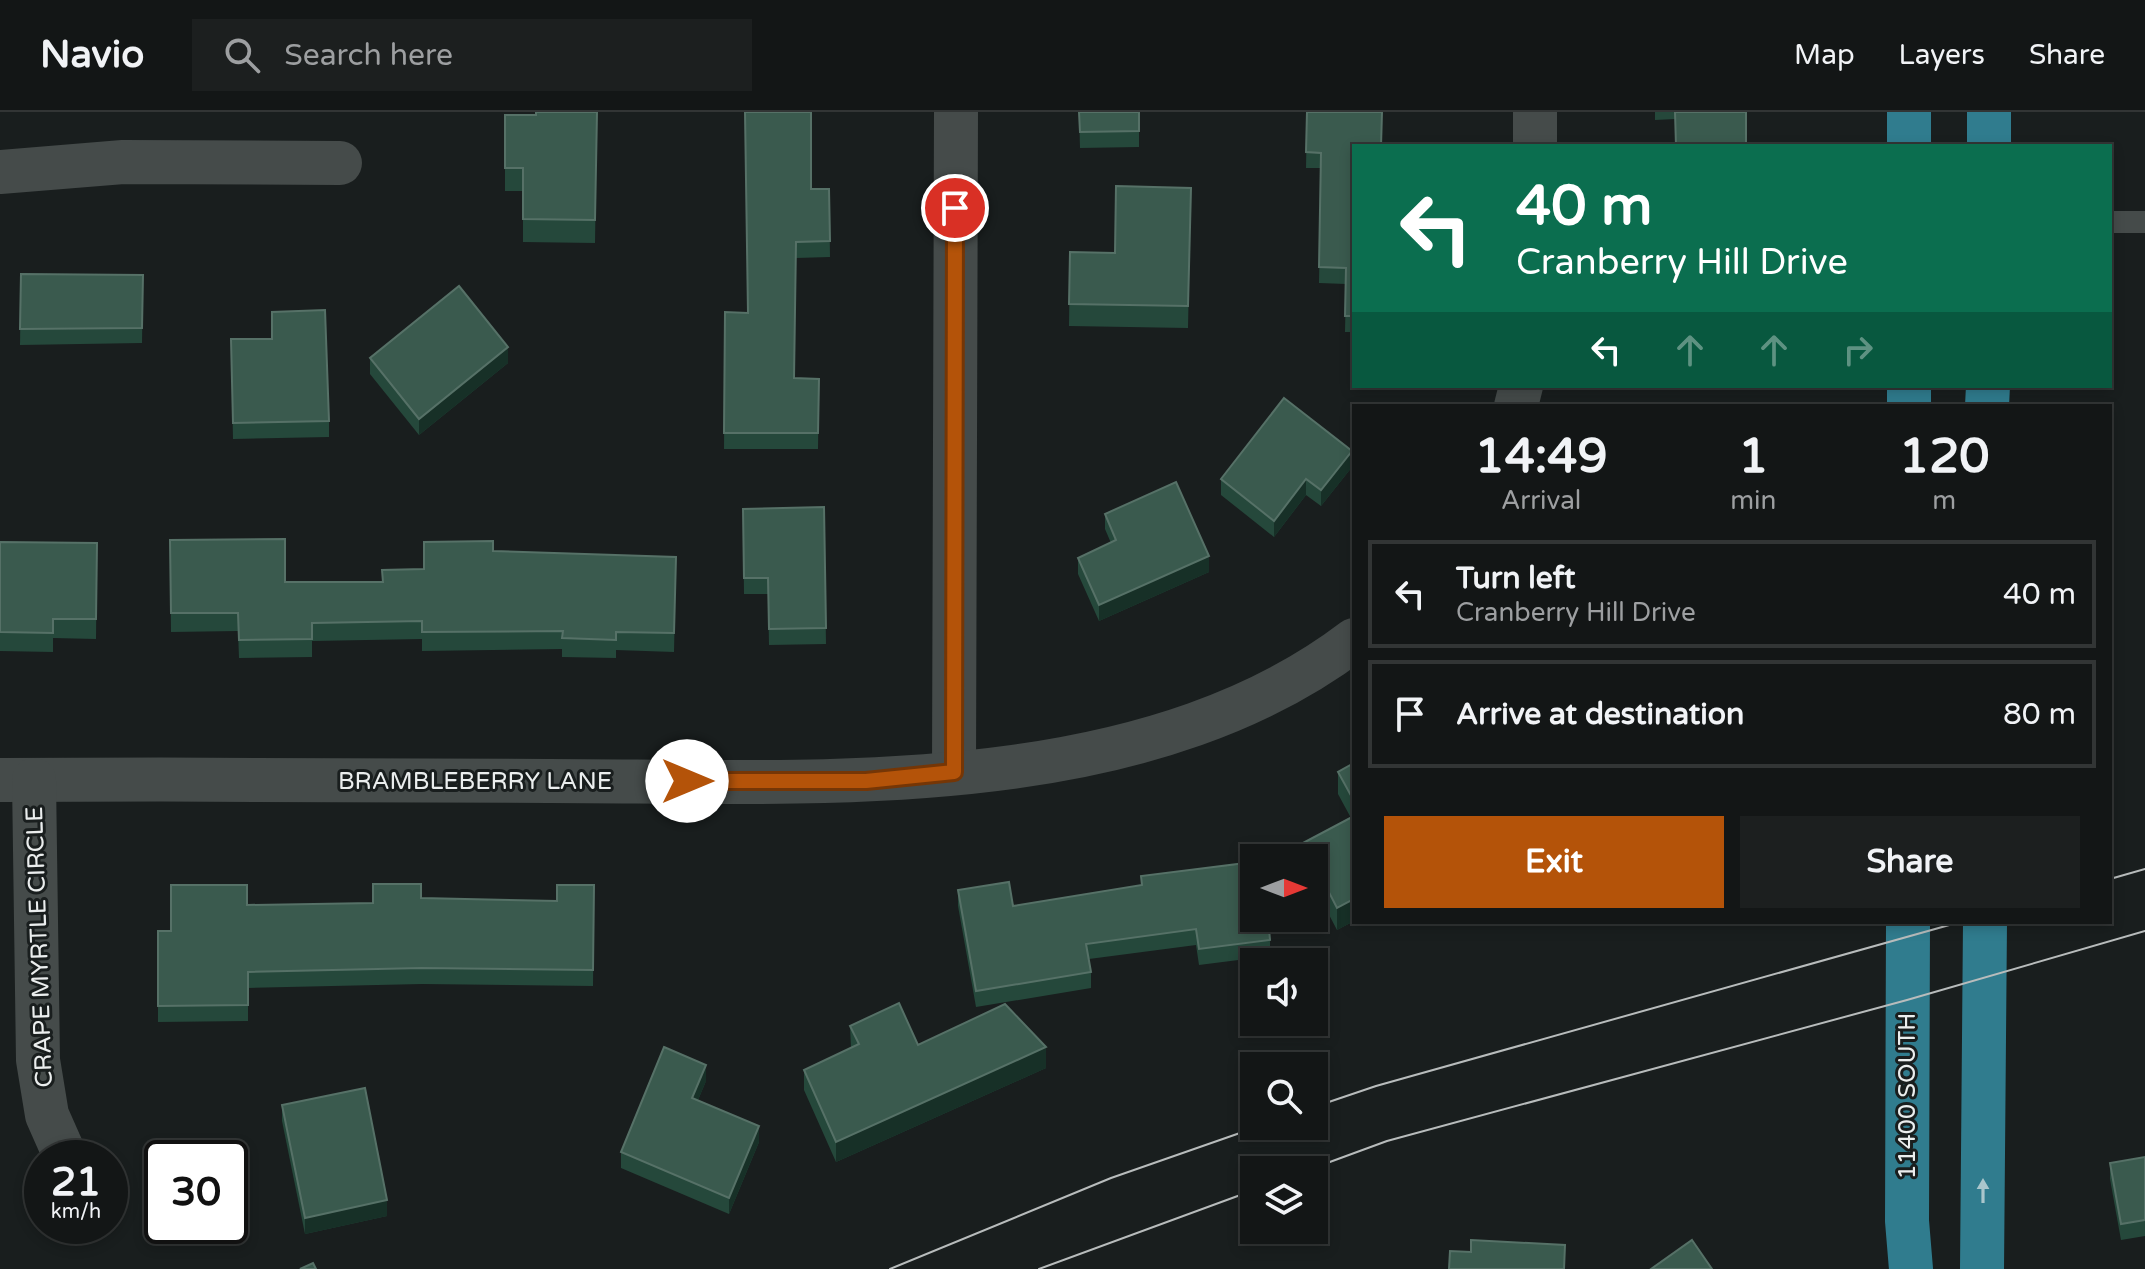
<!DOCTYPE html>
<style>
:root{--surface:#131616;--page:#1c1f1f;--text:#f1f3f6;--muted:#9d9fa1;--line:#323535;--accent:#b45309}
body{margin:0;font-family:"Varela Round",sans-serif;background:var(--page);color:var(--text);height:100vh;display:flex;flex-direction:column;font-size:30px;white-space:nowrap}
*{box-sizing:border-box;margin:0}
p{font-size:26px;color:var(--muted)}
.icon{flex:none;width:44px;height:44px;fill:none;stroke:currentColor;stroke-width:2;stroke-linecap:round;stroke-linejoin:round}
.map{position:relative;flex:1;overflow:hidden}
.sheet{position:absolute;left:1352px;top:292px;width:760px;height:520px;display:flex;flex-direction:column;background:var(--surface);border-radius:0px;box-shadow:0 4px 12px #0003,0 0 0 2px var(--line)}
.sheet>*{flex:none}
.top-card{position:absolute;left:1352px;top:32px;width:760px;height:244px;border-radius:0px;box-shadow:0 4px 12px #0003,0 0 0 2px var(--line);background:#0b6e4f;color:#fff;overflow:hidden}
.needle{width:52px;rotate:90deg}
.buttons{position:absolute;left:1240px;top:732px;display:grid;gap:16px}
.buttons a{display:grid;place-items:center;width:88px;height:88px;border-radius:0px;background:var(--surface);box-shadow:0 4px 12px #0003,0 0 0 2px var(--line);font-size:40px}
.speed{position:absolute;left:24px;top:1028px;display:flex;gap:16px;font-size:40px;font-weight:700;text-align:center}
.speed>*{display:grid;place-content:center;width:104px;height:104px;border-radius:50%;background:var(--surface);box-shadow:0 4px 12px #0003,0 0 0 2px var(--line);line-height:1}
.speed small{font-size:20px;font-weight:400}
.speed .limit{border:4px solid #111;border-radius:12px;background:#fff;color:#111}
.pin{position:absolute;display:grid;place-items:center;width:68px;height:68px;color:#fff;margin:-34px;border:4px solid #fff;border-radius:50%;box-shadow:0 2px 8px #0007}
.me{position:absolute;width:88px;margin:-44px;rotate:90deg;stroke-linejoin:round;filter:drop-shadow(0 0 6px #0008)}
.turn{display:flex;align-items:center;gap:28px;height:168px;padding:0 32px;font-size:36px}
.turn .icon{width:104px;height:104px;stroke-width:2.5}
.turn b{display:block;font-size:56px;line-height:68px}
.lanes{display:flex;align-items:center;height:76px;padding:0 32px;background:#0003;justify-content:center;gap:40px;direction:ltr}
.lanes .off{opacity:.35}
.eta{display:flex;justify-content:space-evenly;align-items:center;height:136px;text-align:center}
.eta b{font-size:48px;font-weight:700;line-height:56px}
.action{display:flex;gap:16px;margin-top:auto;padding:16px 32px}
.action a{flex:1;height:92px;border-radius:0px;background:var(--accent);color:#fff;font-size:32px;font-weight:700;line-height:92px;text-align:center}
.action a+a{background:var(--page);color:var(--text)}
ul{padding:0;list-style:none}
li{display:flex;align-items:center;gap:24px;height:108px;margin:0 16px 12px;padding:0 16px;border:4px solid var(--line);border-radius:0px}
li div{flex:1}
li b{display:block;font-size:30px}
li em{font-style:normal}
header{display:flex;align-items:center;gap:48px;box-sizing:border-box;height:112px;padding:0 40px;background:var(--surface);border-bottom:2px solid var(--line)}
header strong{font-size:38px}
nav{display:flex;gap:44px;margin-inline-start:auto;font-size:28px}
.search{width:560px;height:72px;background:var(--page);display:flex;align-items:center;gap:20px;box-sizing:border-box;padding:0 28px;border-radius:0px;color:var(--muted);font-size:30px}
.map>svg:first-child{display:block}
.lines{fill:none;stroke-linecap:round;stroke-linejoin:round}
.lane{stroke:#454b4a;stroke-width:22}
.street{stroke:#454b4a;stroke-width:44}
.primary{stroke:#307c8e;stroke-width:44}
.tram{stroke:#b8bcbc;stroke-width:2}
.wall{fill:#25483b}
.shaded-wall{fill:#173027}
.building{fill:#3a5a4e;stroke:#567167;stroke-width:2}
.oneway{fill:#aac6cc}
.route-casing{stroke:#753606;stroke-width:20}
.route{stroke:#b45309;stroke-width:14}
.labels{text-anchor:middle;stroke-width:6;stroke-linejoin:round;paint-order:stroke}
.street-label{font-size:24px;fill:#ebeeee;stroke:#191e1e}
</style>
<header>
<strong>Navio</strong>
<div class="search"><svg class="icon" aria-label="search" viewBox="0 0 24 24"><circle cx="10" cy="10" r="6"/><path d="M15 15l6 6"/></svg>Search here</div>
<nav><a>Map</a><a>Layers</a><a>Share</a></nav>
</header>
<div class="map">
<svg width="2145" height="1157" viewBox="0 0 2145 1157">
<rect width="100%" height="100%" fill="#191e1e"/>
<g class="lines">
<!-- lane -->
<path class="lane" d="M2110,110H2145"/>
<!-- street -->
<g class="street">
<path d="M1535,34V0"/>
<path d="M0,60L123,50L340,51"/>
<path d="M1516,294L1521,274"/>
<path d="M954,660L956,0"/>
<path d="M0,668C183,667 366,668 549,669C808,669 1137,693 1354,528"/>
<path d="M34,668L38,948L47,1003L66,1046"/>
</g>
<!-- primary -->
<g class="primary">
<path d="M1909,34V0"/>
<path d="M1989,34V0"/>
<path d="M1909,294V274"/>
<path d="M1987,294L1988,274"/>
<path d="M1908,810L1907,1109L1911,1157"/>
<path d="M1982,1157L1985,810"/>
</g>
<!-- tram -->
<g class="tram">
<path d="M2110,767L2145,757"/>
<path d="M1314,995L1376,974L1960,810"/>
<path d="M1308,1058L1387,1029L1907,888L2145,819"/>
<path d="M890,1157L1111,1066L1260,1014"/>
<path d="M1039,1157L1254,1078"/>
</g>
</g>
<!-- wall -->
<g class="wall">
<path d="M597,0L595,131L523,130V79H505V3H536Z"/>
<path d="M1079,0H1139V35L1080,36Z"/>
<path d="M1307,0L1354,34V220H1345L1346,172L1319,171L1321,56H1306Z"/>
<path d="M1655,0H1746L1675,7L1655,8Z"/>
<path d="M1191,76L1188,216L1069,214L1070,140L1115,141Z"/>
<path d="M811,77H829L830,145L796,146L794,266L819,267L818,337H724L725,200L747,201Z"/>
<path d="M21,162L143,163L142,231L20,233Z"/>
<path d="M231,227L329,309V325L233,327Z"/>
<path d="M370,246L508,251L419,323L370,262Z"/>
<path d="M1352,355L1321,394L1306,383L1274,425L1221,383V367Z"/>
<path d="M824,395L826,532L769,533L768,482H744L743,397Z"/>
<path d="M1105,402L1209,460L1099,509L1078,462V446L1111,431L1105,417Z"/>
<path d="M170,428L285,470H383L424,457L493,439L676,445L674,540L616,538V546L562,545V537L422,539V527L312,529V545L239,546L238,519L171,520Z"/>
<path d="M0,430L97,431L96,527L53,526V540L0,539Z"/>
<path d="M1354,651V809L1337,818L1314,774V746H1303V731L1351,706L1338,682V660Z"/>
<path d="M1141,764L1270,828V844L1199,853L1196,833L1089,847L1091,860V876L976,895L958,794V778L1013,794L1141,774Z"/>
<path d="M594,773L593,874L422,872L248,876V909L158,910V819H171L247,793L373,791L421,786L557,789Z"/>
<path d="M850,914L918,933L1046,956L836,1050L804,978V958L851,936Z"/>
<path d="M706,969L698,988L759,1030L729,1102L621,1056V1040Z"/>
<path d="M282,993L387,1104L305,1122L282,1009Z"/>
<path d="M2145,1045V1124L2121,1128L2110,1067V1051Z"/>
</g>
<!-- shaded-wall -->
<g class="shaded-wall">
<path d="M508,235V251L419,323V307Z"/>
<path d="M1352,339V355L1321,394V378Z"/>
<path d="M1306,367V383L1274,425V409Z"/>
<path d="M1209,444V460L1099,509V493Z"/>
<path d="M1354,787V809L1337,818V796Z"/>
<path d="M1046,935V956L836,1050V1030Z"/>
<path d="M706,953V969L692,1002V986Z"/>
<path d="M759,1014V1030L729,1102V1086Z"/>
<path d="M387,1088V1104L305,1122V1106Z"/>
</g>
<!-- building -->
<g class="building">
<path d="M536,0H597L595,108L523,107V56H505V3H536Z"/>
<path d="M745,0H811V77H829L830,129L796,130L794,266L819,267L818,321H724L725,200L748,201Z"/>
<path d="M1079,0H1139V19L1080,20Z"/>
<path d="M1307,0H1382L1381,34H1354V204H1345L1346,156L1319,155L1321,41L1306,40Z"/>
<path d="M1675,0H1746V34H1676Z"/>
<path d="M1116,74L1191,76L1188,194L1069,192L1070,140L1115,141Z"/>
<path d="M21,162L143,163L142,216L20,217Z"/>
<path d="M459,174L508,235L419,307L370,246Z"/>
<path d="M325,198L329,309L233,311L231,227H272V200Z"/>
<path d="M1284,286L1352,339L1321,378L1306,367L1274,409L1221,367Z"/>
<path d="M1176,370L1209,444L1099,493L1078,446L1116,428L1105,402Z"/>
<path d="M824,395L826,516L769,517L768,466H744L743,397Z"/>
<path d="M285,427V470H383L382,458L424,457V430L493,429V439L676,445L674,521L616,520V528L562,526L563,519L422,520V509L312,511V527L239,528L238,501H171L170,428Z"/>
<path d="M0,430L97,431L96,507H53V521L0,520Z"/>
<path d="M1354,651V689L1338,660Z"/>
<path d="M1354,704V787L1337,796L1314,751V746H1311L1303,731Z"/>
<path d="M1254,750V806H1268L1270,828L1199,837L1196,817L1086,832L1091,860L976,879L958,778L1009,770L1013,794L1142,773L1141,764Z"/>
<path d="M373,772H421V786L557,789V773H594L593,858L422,856L248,860V893L158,894V819H171V773H247V793L373,791Z"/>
<path d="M899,891L918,933L1005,892L1046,935L836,1030L804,958L859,932L850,914Z"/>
<path d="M664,935L706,953L692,986L759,1014L729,1086L621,1040Z"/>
<path d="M365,976L387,1088L305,1106L282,993Z"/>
<path d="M2145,1045V1108L2121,1112L2110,1051Z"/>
<path d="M1471,1128L1565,1133L1564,1157H1449L1450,1139L1471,1140Z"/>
<path d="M1692,1128L1712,1157H1651Z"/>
<path d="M313,1151L316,1157H300Z"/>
</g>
<!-- one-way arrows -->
<defs><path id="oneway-solid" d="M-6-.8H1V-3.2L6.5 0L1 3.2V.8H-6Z" transform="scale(2)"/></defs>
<use class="oneway" href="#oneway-solid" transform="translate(1983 1079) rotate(-90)"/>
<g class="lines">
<defs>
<path id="route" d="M687,669H866L954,660L955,96"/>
</defs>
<!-- route casing -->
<use href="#route" class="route-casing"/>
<!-- route -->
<use href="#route" class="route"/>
</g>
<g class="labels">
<!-- street labels -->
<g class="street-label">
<text x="475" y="677">BRAMBLEBERRY LANE</text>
<text transform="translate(39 835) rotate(-92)" y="8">CRAPE MYRTLE CIRCLE</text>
<text transform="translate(1907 984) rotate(-90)" y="8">11400 SOUTH</text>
</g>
</g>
</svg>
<div class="buttons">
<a><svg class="needle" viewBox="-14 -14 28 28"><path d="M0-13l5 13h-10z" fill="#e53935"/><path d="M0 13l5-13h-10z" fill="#9d9fa1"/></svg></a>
<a><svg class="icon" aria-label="sound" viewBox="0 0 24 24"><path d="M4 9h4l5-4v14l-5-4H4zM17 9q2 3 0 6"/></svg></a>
<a><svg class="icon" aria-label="search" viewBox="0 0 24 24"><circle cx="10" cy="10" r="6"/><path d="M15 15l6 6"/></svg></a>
<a><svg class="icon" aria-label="layers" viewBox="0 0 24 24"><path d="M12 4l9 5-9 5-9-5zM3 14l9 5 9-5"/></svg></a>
</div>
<div class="speed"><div>21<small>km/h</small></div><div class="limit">30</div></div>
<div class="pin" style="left:955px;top:96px;background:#d93025"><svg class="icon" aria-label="arrive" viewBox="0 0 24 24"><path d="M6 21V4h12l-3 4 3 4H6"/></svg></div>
<svg class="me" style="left:687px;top:669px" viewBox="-20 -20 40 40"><circle r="19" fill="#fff"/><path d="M0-13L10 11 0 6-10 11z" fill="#b45309"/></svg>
<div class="top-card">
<div class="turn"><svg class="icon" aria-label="left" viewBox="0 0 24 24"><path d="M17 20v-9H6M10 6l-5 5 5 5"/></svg><div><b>40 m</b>Cranberry Hill Drive</div></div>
<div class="lanes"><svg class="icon" aria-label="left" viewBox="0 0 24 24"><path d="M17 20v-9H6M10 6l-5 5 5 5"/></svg><svg class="icon off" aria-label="ahead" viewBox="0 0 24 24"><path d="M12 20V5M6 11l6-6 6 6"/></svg><svg class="icon off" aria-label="ahead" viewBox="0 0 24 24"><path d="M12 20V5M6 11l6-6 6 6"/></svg><svg class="icon off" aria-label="right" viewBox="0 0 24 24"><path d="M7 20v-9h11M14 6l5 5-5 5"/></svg></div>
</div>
<section class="sheet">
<div class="eta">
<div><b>14:49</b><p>Arrival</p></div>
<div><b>1</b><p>min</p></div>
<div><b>120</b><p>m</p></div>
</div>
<ul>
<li><svg class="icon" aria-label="left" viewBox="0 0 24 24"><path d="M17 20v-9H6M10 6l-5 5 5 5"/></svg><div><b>Turn left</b><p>Cranberry Hill Drive</p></div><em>40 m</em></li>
<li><svg class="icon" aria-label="arrive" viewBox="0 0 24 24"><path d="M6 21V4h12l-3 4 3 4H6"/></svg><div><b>Arrive at destination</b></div><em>80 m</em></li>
</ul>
<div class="action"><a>Exit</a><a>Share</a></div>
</section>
</div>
